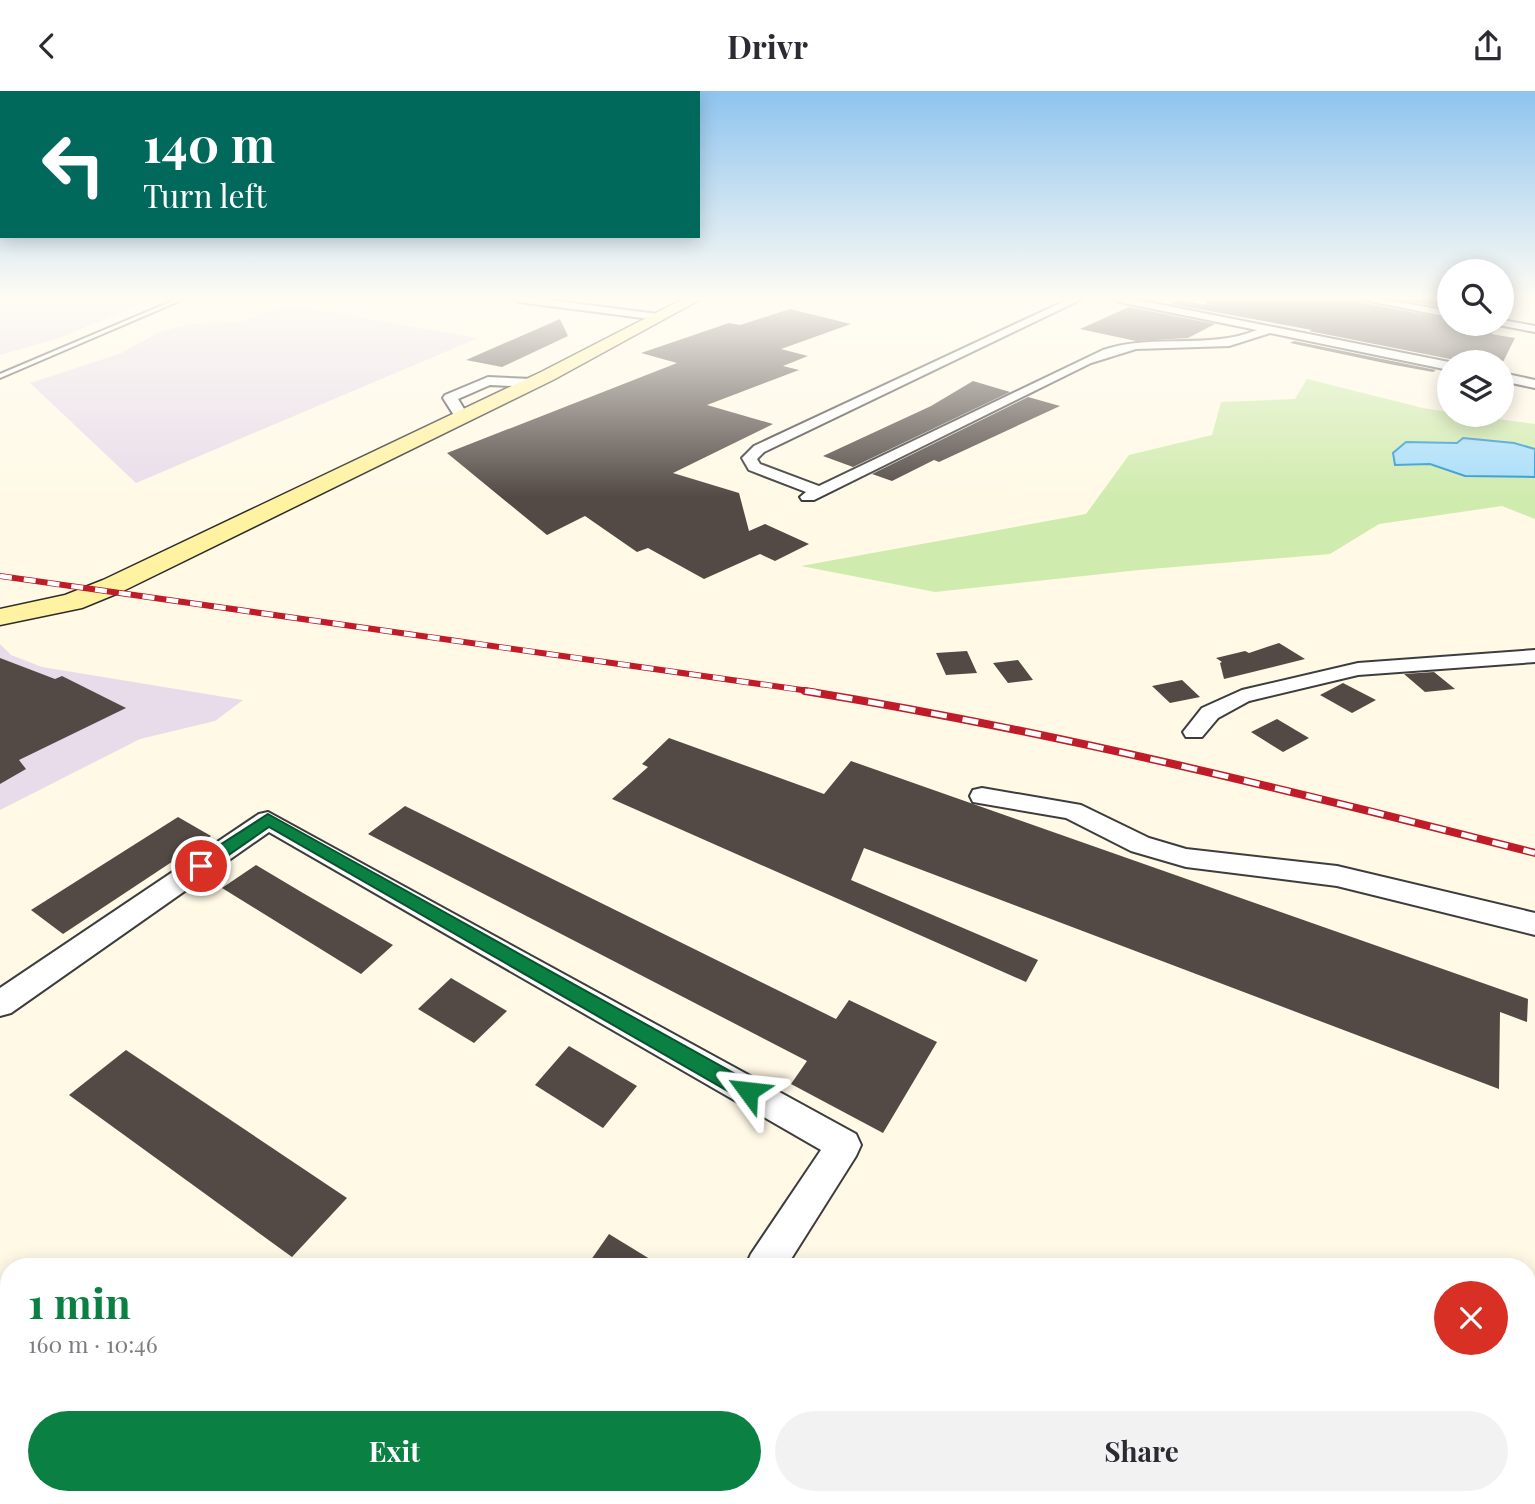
<!DOCTYPE html>
<meta charset="utf-8">
<style>
:root{--surface:#fff;--page:#f2f2f3;--text:#2b2b33;--muted:#7c7c81;--accent:#0b8043}
body{margin:0;font-family:"Playfair Display",serif;background:var(--page);color:var(--text);height:100vh;display:flex;flex-direction:column;font-size:26px;white-space:nowrap}
*{box-sizing:border-box;margin:0}
p{font-size:23px;color:var(--muted)}
.icon{flex:none;width:38px;height:38px;fill:none;stroke:currentColor;stroke-width:2;stroke-linecap:round;stroke-linejoin:round}
.map{position:relative;flex:1;overflow:hidden}
.side{position:absolute;left:0px;top:1167px;width:1536px;height:247px;display:flex;flex-direction:column;background:var(--surface);border-radius:28px 28px 0 0;box-shadow:0 4px 18px #0003}
.side>*{flex:none}
.banner{position:absolute;left:0px;top:0px;width:700px;height:147px;box-shadow:0 4px 18px #0003;background:#00695c;color:#fff;overflow:hidden}
.controls{position:absolute;left:1437px;top:168px;display:grid;gap:14px}
.controls a{display:grid;place-items:center;width:77px;height:77px;border-radius:50%;background:var(--surface);box-shadow:0 4px 18px #0003;font-size:35px}
.pin{position:absolute;display:grid;place-items:center;width:60px;height:60px;color:#fff;margin:-30px;border:4px solid #fff;border-radius:50%;box-shadow:0 2px 7px #0007}
.me{position:absolute;width:77px;margin:-38px;rotate:300deg;stroke-linejoin:round;filter:drop-shadow(0 0 5px #0008)}
.turn{display:flex;align-items:center;gap:24px;height:147px;padding:0 28px;font-size:32px}
.turn .icon{width:91px;height:91px;stroke-width:2.5}
.turn b{display:block;font-size:49px;line-height:60px}
.round{display:grid;place-items:center;flex:none;width:74px;height:74px;border-radius:37px;background:var(--page)}
.overview{display:flex;align-items:center;justify-content:space-between;height:119px;padding:0 28px}
h1{font-size:42px;font-weight:700;line-height:52px;color:var(--accent)}
.button{display:flex;gap:14px;margin-top:auto;padding:14px 28px}
.button a{flex:1;height:80px;border-radius:42px;background:var(--accent);color:#fff;font-size:28px;font-weight:700;line-height:80px;text-align:center}
.button a+a{background:var(--page);color:var(--text)}
header{display:flex;justify-content:space-between;align-items:center;height:91px;padding:0 28px;background:var(--surface);font-size:32px;font-weight:700}
.map>svg:first-child{display:block}
.industrial{fill:#e8dcea}
.green{fill:#d0ebae}
.water{fill:#a7ddfa;stroke:#2a96d5;stroke-width:2}
.building{fill:#534a45}
.lines{fill:none;stroke-linecap:round;stroke-linejoin:round}
.service-casing{stroke:#3d3d3d;stroke-width:4}
.minor-casing{stroke:#3d3d3d;stroke-width:4}
.secondary-casing{stroke:#2c2c2c;stroke-width:3}
.service{fill:#fff;fill-rule:evenodd}
.minor{fill:#fff;fill-rule:evenodd}
.secondary{fill:#fff2a1;fill-rule:evenodd}
.rail-far1-casing{stroke:#c01b28;stroke-width:6}
.rail-casing{stroke:#c01b28;stroke-width:8}
.rail-far1{stroke:#fff;stroke-width:4.5;stroke-dasharray:12;stroke-linecap:butt}
.rail{stroke:#fff;stroke-width:5;stroke-dasharray:16;stroke-linecap:butt}
.route{fill:#0b8043;stroke:#07532c;stroke-width:2}
</style>
<header><svg class="icon" aria-label="back" viewBox="0 0 24 24"><path d="M15 5l-7 7 7 7"/></svg>Drivr<svg class="icon" aria-label="share" viewBox="0 0 24 24"><path d="M12 15V3M7 8l5-5 5 5M5 13v7h14v-7"/></svg></header>
<div class="map">
<svg width="1535" height="1413" viewBox="0 0 1535 1413">
<rect width="100%" height="100%" fill="#fff9e6"/>
<!-- industrial -->
<g class="industrial">
<path d="M0,208H153L62,246L0,264Z"/>
<path d="M289,214L478,247L136,392L30,292L119,263L160,241L189,233L235,232Z"/>
<path d="M0,553L11,564L42,576L243,609L215,630L140,648L0,719Z"/>
</g>
<!-- green -->
<path class="green" d="M1307,288L1423,317L1449,321V324H1468L1535,333V428L1502,415L1379,433L1330,463L1139,479L935,501L801,475L1086,423L1129,364L1212,344L1221,311L1295,308Z"/>
<!-- water -->
<path class="water" d="M1463,347L1514,352L1535,358V386L1465,385L1430,373L1395,374L1393,362L1406,351L1457,352Z"/>
<!-- building -->
<g class="building">
<path d="M1207,208H1356L1358,211L1449,228V233H1474L1498,237L1491,243L1515,247L1503,271H1452L1450,268L1309,240L1312,239L1171,213L1179,209L1206,214Z"/>
<path d="M1394,208H1449V217Z"/>
<path d="M1129,216L1215,233L1188,247L1136,250L1080,238Z"/>
<path d="M790,218L851,233L781,258L808,265L783,275L799,279L707,314L773,333L673,382L739,402L749,440L765,433L809,453L775,470L760,463L704,488L648,457L637,461L585,425L547,444L447,362L677,272L641,262L729,232L740,234Z"/>
<path d="M560,228L568,245L502,276L466,269Z"/>
<path d="M1294,250L1436,279L1433,281L1389,273L1290,252Z"/>
<path d="M973,290L1010,301L853,376L823,365L931,315Z"/>
<path d="M1028,306L1060,315L939,371L934,369L892,390L872,383Z"/>
<path d="M1279,552L1305,568L1224,588L1220,572L1222,571L1216,567L1245,560L1249,562Z"/>
<path d="M967,560L977,582L946,584L936,562Z"/>
<path d="M0,567L55,588L62,585L126,617L19,669L26,678L0,693Z"/>
<path d="M1018,569L1033,589L1008,592L993,572Z"/>
<path d="M1434,581L1455,598L1425,601L1404,583Z"/>
<path d="M1182,589L1200,606L1170,612L1152,595Z"/>
<path d="M1343,592L1376,609L1352,622L1320,604Z"/>
<path d="M1277,628L1309,647L1283,661L1251,641Z"/>
<path d="M669,647L824,703L851,670L1528,908L1527,931L1500,921L1499,998L864,757L851,789L1038,869L1026,891L612,708L648,676L642,673Z"/>
<path d="M405,715L836,928L849,909L937,951L883,1042L791,993L807,970L368,743Z"/>
<path d="M178,726L211,745L63,843L31,819Z"/>
<path d="M256,774L303,802L393,854L361,883L222,797Z"/>
<path d="M451,887L507,920L474,952L418,918Z"/>
<path d="M569,955L637,995L603,1037L535,994Z"/>
<path d="M126,959L347,1107L292,1166L69,1004Z"/>
<path d="M609,1143L663,1176H586Z"/>
</g>
<g class="lines">
<defs>
<path id="service" d="M177,208H184L0,287V283Z"/>
<g id="minor">
<path d="M514,208H541L658,223L663,226L658,229L519,211Z"/>
<path d="M1069,208H1082L764,361L757,368L760,373L819,395L1103,259C1153,242 1208,259 1257,239L1119,211L1114,208H1133L1449,271V279L1270,242L1229,255L1136,258L1091,272L814,409H802L800,406L806,401L749,379L742,367L754,355Z"/>
<path d="M1359,208H1380L1449,220V226Z"/>
<path d="M1502,229L1535,235V241L1498,234Z"/>
<path d="M1502,282L1535,289V297L1502,290Z"/>
<path d="M488,286L532,288L538,292L532,296L490,294L458,308L469,326L467,329H457L443,307L445,304Z"/>
<path d="M1535,559V571L1358,584L1249,610L1218,627L1202,646H1186L1183,641L1202,617L1242,599L1358,572Z"/>
<path d="M982,697L1081,714L1149,747L1186,758L1337,775L1535,822V844L1337,795L1186,776L1131,760L1066,727L973,711L970,705L973,699Z"/>
<path d="M268,721L856,1043L861,1054L856,1065L786,1176H745L751,1163L821,1059L269,741L11,922L0,925V897L259,723Z"/>
<path d="M590,1405H636L633,1413H587Z"/>
</g>
<path id="secondary" d="M683,208H701L553,289L121,501L82,517L0,534V518L65,504L103,489L541,281Z"/>
</defs>
<!-- service casing -->
<use href="#service" class="service-casing"/>
<!-- minor casing -->
<use href="#minor" class="minor-casing"/>
<!-- secondary casing -->
<use href="#secondary" class="secondary-casing"/>
<!-- service -->
<use href="#service" class="service"/>
<!-- minor -->
<use href="#minor" class="minor"/>
<!-- secondary -->
<use href="#secondary" class="secondary"/>
<defs>
<path id="rail-far1" d="M0,485L816,601"/>
<path id="rail" d="M805,600C1052,640 1293,700 1535,762"/>
</defs>
<!-- rail-far1 casing -->
<use href="#rail-far1" class="rail-far1-casing"/>
<!-- rail casing -->
<use href="#rail" class="rail-casing"/>
<!-- rail-far1 -->
<use href="#rail-far1" class="rail-far1"/>
<!-- rail -->
<use href="#rail" class="rail"/>
</g>
<!-- sky -->
<linearGradient id="sky" x2="0" y2="1"><stop stop-color="#8ec4ef"/><stop offset="0.51" stop-color="#fffcf4"/><stop offset="1" stop-color="#fffcf4" stop-opacity="0"/></linearGradient>
<rect width="1535" height="406" fill="url(#sky)"/>
<!-- route -->
<path class="route" d="M268,723L755,994L758,1000L755,1007L748,1009L740,1007L269,736L207,779H195L193,775L195,770Z"/>
</svg>
<div class="controls">
<a><svg class="icon" aria-label="search" viewBox="0 0 24 24"><circle cx="10" cy="10" r="6"/><path d="M15 15l6 6"/></svg></a>
<a><svg class="icon" aria-label="layers" viewBox="0 0 24 24"><path d="M12 4l9 5-9 5-9-5zM3 14l9 5 9-5"/></svg></a>
</div>
<div class="pin" style="left:201px;top:775px;background:#d93025"><svg class="icon" aria-label="arrive" viewBox="0 0 24 24"><path d="M6 21V4h12l-3 4 3 4H6"/></svg></div>
<svg class="me" style="left:748px;top:1000px" viewBox="-20 -20 40 40"><path d="M0-17L14 15 0 8-14 15z" fill="#0b8043" stroke="#fff" stroke-width="4"/></svg>
<div class="banner">
<div class="turn"><svg class="icon" aria-label="left" viewBox="0 0 24 24"><path d="M17 20v-9H6M10 6l-5 5 5 5"/></svg><div><b>140 m</b>Turn left</div></div>
</div>
<section class="side">
<div class="overview"><div><h1>1 min</h1><p>160 m · 10:46</p></div><a class="round" style="background:#d93025;color:#fff"><svg class="icon" aria-label="close" viewBox="0 0 24 24"><path d="M6 6l12 12M18 6L6 18"/></svg></a></div>
<div class="button"><a>Exit</a><a>Share</a></div>
</section>
</div>
